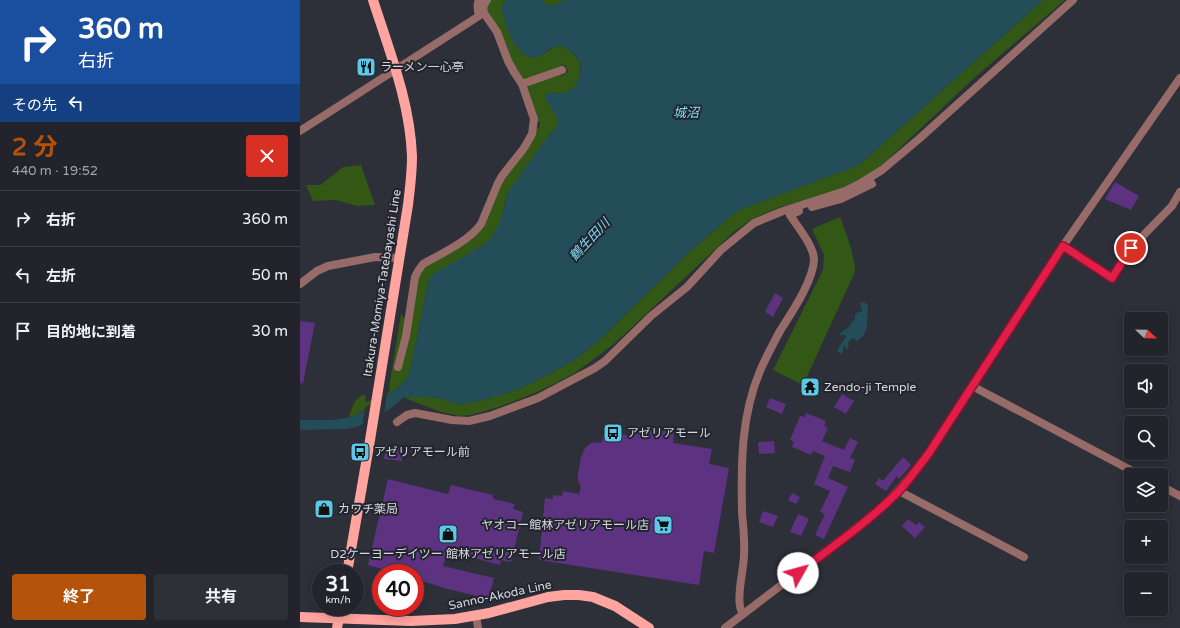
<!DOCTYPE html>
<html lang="ja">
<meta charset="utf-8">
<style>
:root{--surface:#22232b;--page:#2e2f37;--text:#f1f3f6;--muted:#a2a4a9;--line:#3f4047;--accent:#b45309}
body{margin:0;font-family:"Varela Round","Noto Sans JP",sans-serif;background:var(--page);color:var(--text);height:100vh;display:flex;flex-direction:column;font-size:15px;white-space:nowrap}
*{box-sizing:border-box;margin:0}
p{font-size:13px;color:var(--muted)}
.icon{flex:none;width:22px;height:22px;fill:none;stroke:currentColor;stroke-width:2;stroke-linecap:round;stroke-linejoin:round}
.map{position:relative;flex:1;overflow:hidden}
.details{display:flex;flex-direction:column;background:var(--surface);width:300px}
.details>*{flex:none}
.banner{background:#1a4fa0;color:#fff;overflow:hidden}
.needle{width:26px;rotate:112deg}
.buttons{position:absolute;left:824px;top:312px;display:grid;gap:8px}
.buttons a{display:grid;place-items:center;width:44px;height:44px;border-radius:4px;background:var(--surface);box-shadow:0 2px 10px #0003,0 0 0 1px var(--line);font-size:20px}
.speed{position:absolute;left:12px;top:564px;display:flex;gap:8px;font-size:20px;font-weight:700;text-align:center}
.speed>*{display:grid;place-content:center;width:52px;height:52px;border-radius:50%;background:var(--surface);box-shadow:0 2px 10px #0003,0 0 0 1px var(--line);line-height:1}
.speed small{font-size:10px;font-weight:400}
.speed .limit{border:6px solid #d22;background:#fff;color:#111}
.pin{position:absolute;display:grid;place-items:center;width:34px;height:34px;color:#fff;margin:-17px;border:2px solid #fff;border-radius:50%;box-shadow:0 1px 4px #0007}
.me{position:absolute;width:44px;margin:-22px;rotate:52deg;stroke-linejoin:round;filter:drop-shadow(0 0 3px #0008)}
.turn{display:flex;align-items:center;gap:14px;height:84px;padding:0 12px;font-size:18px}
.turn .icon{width:52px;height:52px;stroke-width:2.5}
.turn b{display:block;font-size:28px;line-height:34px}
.then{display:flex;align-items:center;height:38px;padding:0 12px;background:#0003;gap:8px;font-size:15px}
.round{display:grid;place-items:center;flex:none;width:42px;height:42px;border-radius:4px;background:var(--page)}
.summary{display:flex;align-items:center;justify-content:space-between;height:68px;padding:0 12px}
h1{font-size:24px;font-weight:700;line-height:30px;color:var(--accent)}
.primary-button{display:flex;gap:8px;margin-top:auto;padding:8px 12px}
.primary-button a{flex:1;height:46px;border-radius:4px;background:var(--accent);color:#fff;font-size:16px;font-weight:700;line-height:46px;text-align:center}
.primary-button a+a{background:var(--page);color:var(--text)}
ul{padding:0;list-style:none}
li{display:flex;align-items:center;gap:12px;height:56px;padding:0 12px;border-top:1px solid var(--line)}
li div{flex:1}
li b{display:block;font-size:15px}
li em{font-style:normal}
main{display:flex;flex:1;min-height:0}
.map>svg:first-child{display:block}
.green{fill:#335714}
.water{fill:#224d59}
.pier{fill:#2d2f39}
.building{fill:#5d3381}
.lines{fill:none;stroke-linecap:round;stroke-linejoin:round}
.minor{stroke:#976b68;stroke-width:8}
.major{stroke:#ffa49e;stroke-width:10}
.route-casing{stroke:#92132f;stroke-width:10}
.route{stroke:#e11d48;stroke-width:7}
.labels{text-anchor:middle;stroke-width:4;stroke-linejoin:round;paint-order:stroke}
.poi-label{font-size:12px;fill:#d7d8de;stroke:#23252e;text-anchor:start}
.street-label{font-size:12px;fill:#d7d8de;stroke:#23252e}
.water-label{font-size:13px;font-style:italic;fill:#81ddf8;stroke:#23252e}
</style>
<main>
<section class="details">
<div class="banner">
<div class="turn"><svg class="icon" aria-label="right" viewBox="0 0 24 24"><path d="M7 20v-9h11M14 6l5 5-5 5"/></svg><div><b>360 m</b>右折</div></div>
<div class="then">その先<svg class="icon" aria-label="left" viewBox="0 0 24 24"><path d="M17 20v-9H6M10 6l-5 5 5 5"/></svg></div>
</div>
<div class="summary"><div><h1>2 分</h1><p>440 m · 19:52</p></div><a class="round" style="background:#d93025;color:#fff"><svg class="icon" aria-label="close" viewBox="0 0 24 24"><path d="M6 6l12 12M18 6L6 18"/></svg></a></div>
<ul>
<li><svg class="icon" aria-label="right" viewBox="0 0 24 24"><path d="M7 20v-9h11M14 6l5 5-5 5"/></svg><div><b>右折</b></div><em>360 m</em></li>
<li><svg class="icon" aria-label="left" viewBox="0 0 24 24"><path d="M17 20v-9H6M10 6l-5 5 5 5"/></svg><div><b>左折</b></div><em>50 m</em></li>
<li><svg class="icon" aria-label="arrive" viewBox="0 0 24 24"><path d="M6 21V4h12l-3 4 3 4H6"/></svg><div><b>目的地に到着</b></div><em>30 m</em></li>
</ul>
<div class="primary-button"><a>終了</a><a>共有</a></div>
</section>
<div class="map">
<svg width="880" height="628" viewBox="0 0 880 628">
<rect width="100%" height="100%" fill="#2d2f39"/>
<!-- green -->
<g class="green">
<path d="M190,0H206L202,7L243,55L249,50L259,45C266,47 278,56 280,63C281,66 280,70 280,73C279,83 273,92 263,94C260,95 255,93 251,92L257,118L258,127L250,134L207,195L201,220L197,229L191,238L185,244L129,279L109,375C97,392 70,409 51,417L49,416C52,408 54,398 63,395H65L66,402L88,393L90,390L89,387L101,314L106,320L117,281L122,268L167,241L236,128H239L240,122H236L225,86L260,74L261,76L268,72L265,65L222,81L186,9Z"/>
<path d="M242,0H264C257,6 248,8 242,0Z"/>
<path d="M743,0H765L673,79L579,168L556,183L527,194L480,207L454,218L436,230L314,344L275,373L254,384L235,393L199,407L171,415L160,416L141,412L110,400L104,397H128L139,398L154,403L162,404L183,400L219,389L251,373L274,360L303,337L389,252L437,211L559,165Z"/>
<path d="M61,165L75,205L57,206L36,200L13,201L6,185H20L43,167Z"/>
<path d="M540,217C547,235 554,253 555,272L503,385L473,370L523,270L524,255L512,229Z"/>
</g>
<!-- water -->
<g class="water">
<path d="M206,0H242C248,8 257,6 264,0H743L559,165L437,211L389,252L303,337L274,360L251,373L219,389L183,400L162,404L154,403L139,398L128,397H104L90,409L59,426L47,429L0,430V420H34L51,417L63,412L100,386L109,375L129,279L133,274L185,244C197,233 201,220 205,205C206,199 207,194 210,189L250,134L258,127L257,118L245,98L246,94C254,91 262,96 270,91C277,87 283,71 280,63C278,55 267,48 259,45C256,47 251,48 248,50C245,52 244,55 241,56C215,64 208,29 202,12V7Z"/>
<path d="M563,302L566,303L568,306C567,317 570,336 556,341L554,338L551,339L548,343L549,346L547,349L544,346H543V352L541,354L537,351L539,347L546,337L545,335H540L539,334L549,327L551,323L555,320V315L558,312H562V310L560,309L561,307L560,303Z"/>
</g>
<!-- pier -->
<path class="pier" d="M87,393L84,414L62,427L65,408Z"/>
<!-- building -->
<g class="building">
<path d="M68,59L73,70L64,74L60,64Z"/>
<path d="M815,182L839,196L831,210L805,199Z"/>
<path d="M475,293L483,298L473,317L465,312Z"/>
<path d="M0,321L15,323L3,384L0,383Z"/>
<path d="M542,394L554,401L546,414L534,407Z"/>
<path d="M470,398L486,404L482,414L466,407Z"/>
<path d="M506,413L526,421L524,426L528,428L522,441L544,450L550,438L558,442L550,458L555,460L550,472L533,466L528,478L548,487L524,539L515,535L525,514L520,512L530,491L514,484L525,456L513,451L511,455L492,447L494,442L490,440L500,416L505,417Z"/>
<path d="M335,426L374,432L373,443L412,449L409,464L429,468L414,553L404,551L399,585L239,560L245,498L253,499V495L262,496L263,491L279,494L281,486L278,481V474L281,457L285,448L291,443L302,442L304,432L333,436Z"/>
<path d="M474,441L475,453L459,454L458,442Z"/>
<path d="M86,445L103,447L102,461L84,459Z"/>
<path d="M603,457L611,465L599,479L597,476L586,491L575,484L579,478L583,481Z"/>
<path d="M88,479L148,494L151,485L193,495V499L215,504L213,509L223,512L211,562L201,560L200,565L148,551L143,566L194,578L189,599L144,588L115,579V573H95L68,565Z"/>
<path d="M492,493L500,497L496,504L488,500Z"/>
<path d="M463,511L478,516L473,527L459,522Z"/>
<path d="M498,514L509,519L501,536L490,532Z"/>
<path d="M608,519L616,525L619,522L625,527L615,538L602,526Z"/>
</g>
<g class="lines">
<!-- minor -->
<g class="minor">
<path d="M222,84L262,70"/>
<path d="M0,131L179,16C178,11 176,4 179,0"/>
<path d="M512,207L541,199L572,184"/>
<path d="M763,246L812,278L831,248L872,206L880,192"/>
<path d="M0,284L17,271L28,266L75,257L99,258"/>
<path d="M98,367L106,336L115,277L118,271L123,264C142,253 169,241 181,224L198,183L202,176L224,148L232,134L234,119L222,84L214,72L208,61L197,32L184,13L183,7L187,0"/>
<path d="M672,386L840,475"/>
<path d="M97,422L107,415L115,413L152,420L169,421L190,416L238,398L295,368L305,361L351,316L387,287L421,250L454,223L483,211L545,191L561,183L582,170L620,138L773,0"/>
<path d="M861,486L880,496"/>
<path d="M599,491L724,557"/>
<path d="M443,614C442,612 440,609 440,606C437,593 444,569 444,554C445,540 443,526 442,512C441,464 441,416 460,371C466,357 473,344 480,331C492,312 513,281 514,260C514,246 497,226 490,215L499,211"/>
<path d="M176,616L178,628"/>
<path d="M425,628L577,512C597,493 612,475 629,453L763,246L880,78"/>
</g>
<!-- major -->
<g class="major">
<path d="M47,573L70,440L108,205C110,189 112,172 112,156C110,102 89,50 73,0"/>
<path d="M0,617L111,621L155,619L189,613L248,597L264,595H279L293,597L315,606L349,628"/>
<path d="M37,628L41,607"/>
</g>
</g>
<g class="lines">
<defs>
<path id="route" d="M498,573C532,547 568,522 598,492C609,480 619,466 629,453L763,246L812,278L831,248"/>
</defs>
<!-- route casing -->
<use href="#route" class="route-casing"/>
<!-- route -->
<use href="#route" class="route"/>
</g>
<!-- icons -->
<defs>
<symbol id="restaurant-square" viewBox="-11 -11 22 22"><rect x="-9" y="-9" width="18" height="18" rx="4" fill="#5bc8e7" stroke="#23252e"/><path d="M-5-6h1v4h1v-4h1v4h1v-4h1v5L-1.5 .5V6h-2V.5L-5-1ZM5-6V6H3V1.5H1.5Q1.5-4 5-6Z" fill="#111"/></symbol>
<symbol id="temple-square" viewBox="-11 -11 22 22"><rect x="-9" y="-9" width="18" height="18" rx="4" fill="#5bc8e7" stroke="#23252e"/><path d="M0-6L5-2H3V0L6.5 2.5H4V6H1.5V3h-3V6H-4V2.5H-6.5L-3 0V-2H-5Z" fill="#111"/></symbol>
<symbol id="bus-square" viewBox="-11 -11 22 22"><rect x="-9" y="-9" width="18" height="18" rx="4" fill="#5bc8e7" stroke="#23252e"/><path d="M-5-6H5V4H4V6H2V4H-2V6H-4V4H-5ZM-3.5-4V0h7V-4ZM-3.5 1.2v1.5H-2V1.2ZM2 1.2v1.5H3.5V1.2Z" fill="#111"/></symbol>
<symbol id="shop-square" viewBox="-11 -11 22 22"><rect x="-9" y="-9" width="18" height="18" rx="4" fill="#5bc8e7" stroke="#23252e"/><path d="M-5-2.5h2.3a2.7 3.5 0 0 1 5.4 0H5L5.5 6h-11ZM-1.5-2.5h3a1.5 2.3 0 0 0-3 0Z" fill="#111"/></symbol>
<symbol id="supermarket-square" viewBox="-11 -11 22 22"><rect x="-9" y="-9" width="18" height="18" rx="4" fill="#5bc8e7" stroke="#23252e"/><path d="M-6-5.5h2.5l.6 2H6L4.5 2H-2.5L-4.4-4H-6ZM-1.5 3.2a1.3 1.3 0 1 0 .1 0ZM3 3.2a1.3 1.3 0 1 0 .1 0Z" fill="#111"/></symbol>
</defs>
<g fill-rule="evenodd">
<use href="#restaurant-square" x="55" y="56" width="22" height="22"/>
<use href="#temple-square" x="499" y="376" width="22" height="22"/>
<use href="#bus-square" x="302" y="422" width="22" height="22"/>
<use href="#bus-square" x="49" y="441" width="22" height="22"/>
<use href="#shop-square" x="13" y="498" width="22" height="22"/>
<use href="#supermarket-square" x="352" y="514" width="22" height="22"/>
<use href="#shop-square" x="137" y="523" width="22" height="22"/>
</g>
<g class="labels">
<!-- poi labels -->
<g class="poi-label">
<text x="80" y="71">ラーメン一心亭</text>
<text x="524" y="391">Zendo-ji Temple</text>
<text x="327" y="437">アゼリアモール</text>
<text x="74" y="456">アゼリアモール前</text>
<text x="38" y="513">カワチ薬局</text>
<text x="349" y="529" text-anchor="end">ヤオコー館林アゼリアモール店</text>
<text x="148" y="558" text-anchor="middle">D2ケーヨーデイツー 館林アゼリアモール店</text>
</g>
<!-- street labels -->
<g class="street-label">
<text transform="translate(82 283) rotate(-81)" y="4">Itakura-Momiya-Tatebayashi Line</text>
<text transform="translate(200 595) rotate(-12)" y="4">Sanno-Akoda Line</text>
</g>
<!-- water labels -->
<g class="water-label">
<text x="386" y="117">城沼</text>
<text transform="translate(289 239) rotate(-47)" y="5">鶴生田川</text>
</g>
</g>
</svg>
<div class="buttons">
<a><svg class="needle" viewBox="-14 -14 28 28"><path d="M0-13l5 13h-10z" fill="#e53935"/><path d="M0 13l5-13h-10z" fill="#a2a4a9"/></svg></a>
<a><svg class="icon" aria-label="sound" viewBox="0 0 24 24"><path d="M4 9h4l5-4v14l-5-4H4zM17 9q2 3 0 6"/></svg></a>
<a><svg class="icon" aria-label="search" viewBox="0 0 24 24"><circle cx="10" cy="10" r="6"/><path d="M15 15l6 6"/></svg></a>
<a><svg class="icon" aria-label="layers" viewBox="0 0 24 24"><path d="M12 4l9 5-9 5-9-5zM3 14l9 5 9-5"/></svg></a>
<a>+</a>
<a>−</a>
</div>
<div class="speed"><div>31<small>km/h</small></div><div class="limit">40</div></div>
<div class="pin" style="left:831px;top:248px;background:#d93025"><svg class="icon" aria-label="arrive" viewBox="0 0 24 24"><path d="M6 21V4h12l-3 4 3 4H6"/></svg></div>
<svg class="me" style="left:498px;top:573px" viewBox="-20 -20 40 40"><circle r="19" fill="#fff"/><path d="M0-13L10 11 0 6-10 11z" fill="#e11d48"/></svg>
</div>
</main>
